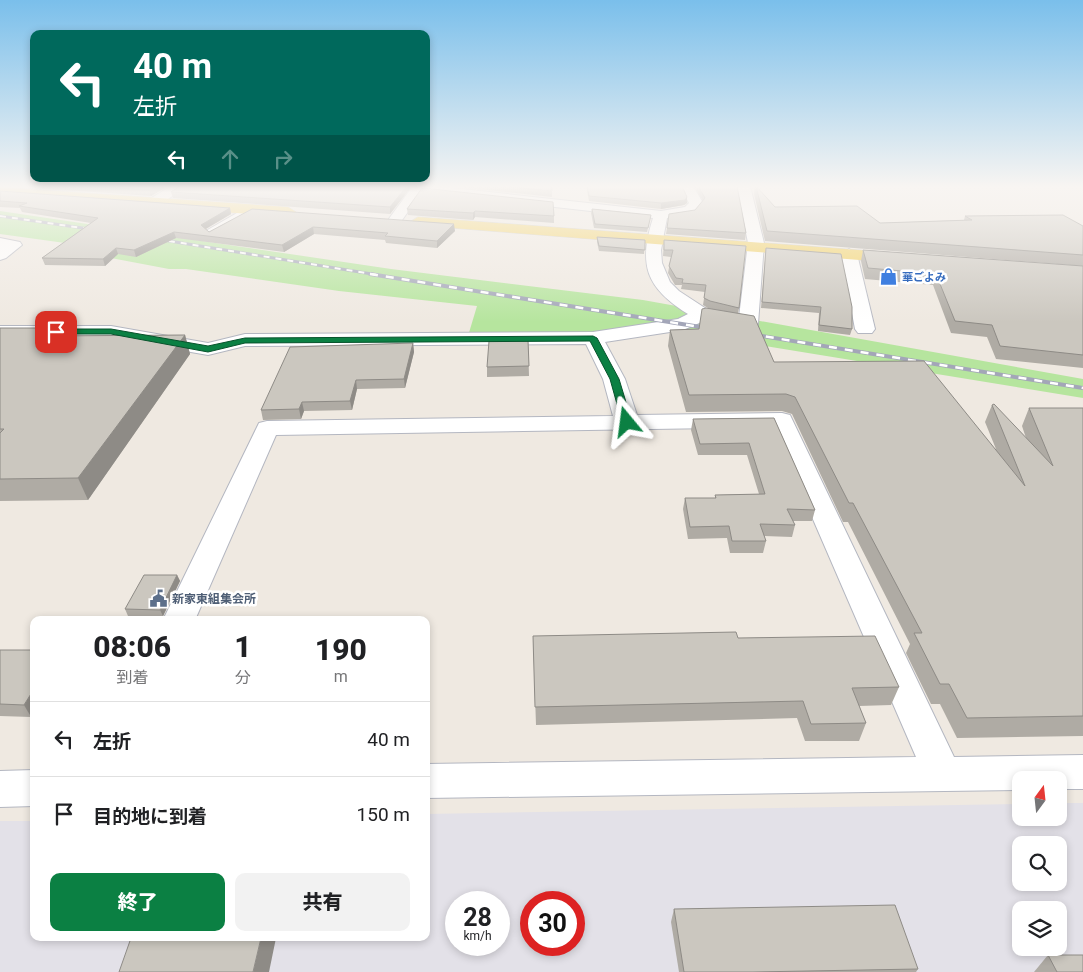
<!DOCTYPE html>
<html lang="ja">
<meta charset="utf-8">
<style>
:root{--surface:#fff;--page:#f2f2f2;--text:#202124;--muted:#757577;--line:#e0e0e0;--accent:#0b8043}
body{margin:0;font-family:Roboto,"Noto Sans JP",sans-serif;background:var(--page);color:var(--text);height:100vh;display:flex;flex-direction:column;font-size:19px;white-space:nowrap}
*{box-sizing:border-box;margin:0}
p{font-size:16px;color:var(--muted)}
.icon{flex:none;width:28px;height:28px;fill:none;stroke:currentColor;stroke-width:2;stroke-linecap:round;stroke-linejoin:round}
.map{position:relative;flex:1;overflow:hidden}
.side{position:absolute;left:30px;top:616px;width:400px;height:325px;display:flex;flex-direction:column;background:var(--surface);border-radius:10px;box-shadow:0 2px 8px #0003}
.side>*{flex:none}
.guide{position:absolute;left:30px;top:30px;width:400px;height:152px;border-radius:10px;box-shadow:0 2px 8px #0003;background:#00695c;color:#fff;overflow:hidden}
.needle{width:32px;rotate:15deg}
.controls{position:absolute;left:1012px;top:771px;display:grid;gap:10px}
.controls a{display:grid;place-items:center;width:55px;height:55px;border-radius:10px;background:var(--surface);box-shadow:0 2px 8px #0003;font-size:25px}
.speed{position:absolute;left:445px;top:891px;display:flex;gap:10px;font-size:25px;font-weight:700;text-align:center}
.speed>*{display:grid;place-content:center;width:65px;height:65px;border-radius:50%;background:var(--surface);box-shadow:0 2px 8px #0003;line-height:1}
.speed small{font-size:12px;font-weight:400}
.speed .limit{border:8px solid #d22;background:#fff;color:#111}
.pin{position:absolute;display:grid;place-items:center;width:42px;height:42px;color:#fff;margin:-21px;border-radius:10px;box-shadow:0 2px 8px #0006}
.me{position:absolute;width:55px;margin:-28px;rotate:344deg;stroke-linejoin:round;filter:drop-shadow(0 0 4px #0008)}
.turn{display:flex;align-items:center;gap:18px;height:105px;padding:0 20px;font-size:22px}
.turn .icon{width:65px;height:65px;stroke-width:2.5}
.turn b{display:block;font-size:35px;line-height:42px}
.lanes{display:flex;align-items:center;height:48px;padding:0 20px;background:#0003;justify-content:center;gap:25px;direction:ltr}
.lanes .off{opacity:.35}
.eta{display:flex;justify-content:space-evenly;align-items:center;height:85px;text-align:center}
.eta b{font-size:30px;font-weight:800;line-height:35px}
.button{display:flex;gap:10px;margin-top:auto;padding:10px 20px}
.button a{flex:1;height:58px;border-radius:10px;background:var(--accent);color:#fff;font-size:20px;font-weight:800;line-height:58px;text-align:center}
.button a+a{background:var(--page);color:var(--text)}
ul{padding:0;list-style:none}
li{display:flex;align-items:center;gap:15px;height:75px;padding:0 20px;border-top:1px solid var(--line)}
li div{flex:1}
li b{display:block;font-size:19px}
li em{font-style:normal}
.map>svg:first-child{display:block}
.industrial{fill:#e3e1e8;fill-rule:evenodd}
.green{fill:#b6e59e}
.lines{fill:none;stroke-linecap:round;stroke-linejoin:round}
.minor-casing{stroke:#b4b7c1;stroke-width:2}
.primary-casing{stroke:#c9c9c9;stroke-width:1}
.minor{fill:#fff;fill-rule:evenodd}
.primary{fill:#f2d163;fill-rule:evenodd}
.rail-far1-casing{stroke:#a3a6b8;stroke-width:3}
.rail-casing{stroke:#a3a6b8;stroke-width:4}
.rail-far1{stroke:#fff;stroke-width:2;stroke-dasharray:6;stroke-linecap:butt}
.rail{stroke:#fff;stroke-width:2.5;stroke-dasharray:8;stroke-linecap:butt}
.wall{fill:#afaba4}
.shaded-wall{fill:#8e8b86}
.building{fill:#cbc7bf;stroke:#8e8b86}
.route{fill:#0b8043;stroke:#07532c}
.labels{text-anchor:middle;stroke-width:5;stroke-linejoin:round;paint-order:stroke}
.far-shop-label{font-size:11px;font-weight:bold;fill:#366cbe;stroke:#fff;text-anchor:start}
.service-label{font-size:12px;font-weight:bold;fill:#4e5e75;stroke:#fff;text-anchor:start}
</style>
<div class="map">
<svg width="1083" height="972" viewBox="0 0 1083 972">
<rect width="100%" height="100%" fill="#efe9e1"/>
<!-- industrial -->
<path class="industrial" d="M1059,803H1083V972H0V821H34V938H426V814L1021,804V818H1059ZM1021,845H1059V882H1021ZM456,902H499V945H456ZM531,902H574V945H531ZM1021,910H1059V948H1021Z"/>
<!-- green -->
<path class="green" d="M0,211L391,269L643,300L1083,379V398L656,328L593,338L468,336L477,306L339,291L186,269H169L95,255L101,248L0,234Z"/>
<g class="lines">
<defs>
<g id="minor">
<path d="M171,186H186L160,205H150L148,202L150,199Z"/>
<path d="M413,186H434L661,211L685,207L689,203L680,186H693L703,203L694,214L667,218L661,250L662,263L670,282L679,291L708,310L739,317L748,243L737,186H750L764,243L758,324L755,328L748,330L704,321L683,330L605,342L625,379L637,415L782,413L790,415L954,757L1083,755V789H1059V780H1021V790L426,798V764L916,757L773,427L276,435L195,620H163L259,423L267,421L613,416L603,379L586,344L245,346L208,355L111,338H0V326H111L208,343L245,334L593,332L678,319L688,314C646,288 638,265 653,218L422,192L400,223H390L388,220Z"/>
<path d="M249,206L254,207L256,210L254,213L217,235L212,237L204,232Z"/>
<path d="M0,238L20,242L22,245L6,258L0,260Z"/>
<path d="M849,249L857,254L875,329L872,333H858L855,329L841,254Z"/>
<path d="M34,770V806L0,807V771Z"/>
</g>
<g id="primary">
<path d="M0,187L288,207L296,212L288,217L0,195Z"/>
<path d="M418,217L898,253L904,254L907,258L904,262L898,263L413,225L410,222Z"/>
</g>
</defs>
<!-- minor casing -->
<use href="#minor" class="minor-casing"/>
<!-- primary casing -->
<use href="#primary" class="primary-casing"/>
<!-- minor -->
<use href="#minor" class="minor"/>
<!-- primary -->
<use href="#primary" class="primary"/>
<defs>
<g id="rail-far1">
<path d="M0,216L96,230"/>
<path d="M157,239L378,275"/>
</g>
<g id="rail">
<path d="M370,274L713,329"/>
<path d="M750,334L1083,388"/>
</g>
</defs>
<!-- rail-far1 casing -->
<use href="#rail-far1" class="rail-far1-casing"/>
<!-- rail casing -->
<use href="#rail" class="rail-casing"/>
<!-- rail-far1 -->
<use href="#rail-far1" class="rail-far1"/>
<!-- rail -->
<use href="#rail" class="rail"/>
</g>
<!-- wall -->
<g class="wall">
<path d="M7,186H168L151,196Z"/>
<path d="M412,186L390,214L173,198L171,192Z"/>
<path d="M448,186H552V197Z"/>
<path d="M586,186H682L687,203L684,205L661,209L589,201Z"/>
<path d="M694,186H737L746,233L745,240L666,234L667,228L695,210L703,201Z"/>
<path d="M755,186H756L775,207L880,223L964,220L965,216L1083,226V266L765,241L754,194Z"/>
<path d="M422,188L554,216V223L475,217L473,220L408,215L407,209Z"/>
<path d="M0,191L230,208L231,214L206,229L209,232L252,209L455,231L437,248L386,243L385,240L314,234L284,252L176,238L136,257L118,254L105,266L45,265L42,258L91,223L22,212L20,208L0,207Z"/>
<path d="M592,209L651,215L647,232L594,228L591,213Z"/>
<path d="M597,237L645,240L644,254L599,251L597,242Z"/>
<path d="M664,240L739,308L738,313L774,362L996,449L985,422L992,405L1026,438L1022,426L1029,408H1083V736L957,738L940,704H931L906,653L910,644L848,522H843L792,414L782,411L686,412L668,346L670,330L699,329L708,308L703,305L705,292L681,289L682,285H675L668,273L671,257L663,256Z"/>
<path d="M766,248L852,329L850,335L818,331L819,313L761,308Z"/>
<path d="M863,250L1083,266V368L996,359L987,337L951,333L933,285L865,279L861,261Z"/>
<path d="M0,328L54,336L185,335L190,354L88,500L0,501Z"/>
<path d="M528,340L529,376L487,377V367Z"/>
<path d="M413,343L414,352L405,388L357,389L352,410L304,411L301,419L263,420L261,410Z"/>
<path d="M774,418L815,510L812,521H793L795,525L792,537L764,536L766,541L763,553H730L727,538L688,539L683,509L685,498H715V495L759,494L747,455H698L691,430L693,419Z"/>
<path d="M177,575L180,581L163,616H128L125,609Z"/>
<path d="M533,636L738,638L899,687L891,705L859,706L866,723L859,741H805L797,718L536,725Z"/>
<path d="M0,650L31,717L0,716Z"/>
<path d="M674,909L918,969L916,972H679L671,922Z"/>
<path d="M1048,955L1083,972H1034Z"/>
</g>
<!-- shaded-wall -->
<g class="shaded-wall">
<path d="M157,186H168L151,196L149,190Z"/>
<path d="M407,186H412L390,214V207Z"/>
<path d="M687,197V203L684,205L661,209V203Z"/>
<path d="M230,208L231,214L202,231L201,225Z"/>
<path d="M475,211V217L473,220V213Z"/>
<path d="M454,224L455,231L437,248V241Z"/>
<path d="M313,227L314,234L284,252L282,245Z"/>
<path d="M174,232L176,238L136,257L134,250Z"/>
<path d="M116,248L118,254L105,266L103,259Z"/>
<path d="M50,328L58,346L42,336Z"/>
<path d="M185,335L190,354L88,500L78,478Z"/>
<path d="M413,343L414,352L405,388L404,379Z"/>
<path d="M356,380L357,389L352,410L350,401Z"/>
<path d="M302,402L304,411L301,419L299,409Z"/>
<path d="M177,575L180,581L163,616L160,610Z"/>
<path d="M34,689V713L31,717L24,705Z"/>
<path d="M261,938H276L269,972H253Z"/>
</g>
<!-- building -->
<g class="building">
<path d="M87,186H157L149,190Z"/>
<path d="M180,186H407L390,207L171,192Z"/>
<path d="M502,186H552V191Z"/>
<path d="M587,186H682L687,197L685,200L661,203L589,196Z"/>
<path d="M698,186H737L746,233L667,228L669,214L695,210L705,198Z"/>
<path d="M756,186L775,207L857,206L880,223L972,220L965,216L1063,215L1083,226V255L767,231Z"/>
<path d="M422,188L553,202L554,216L475,211L473,213L407,209Z"/>
<path d="M0,191L230,208L201,225L209,232L252,209L454,224L437,241L385,236L388,233L313,227L282,245L174,232L134,250L116,248L103,259L42,258L98,218L19,206L27,203L0,201Z"/>
<path d="M592,209L651,215L648,228L595,224Z"/>
<path d="M597,237L645,240V250L599,246Z"/>
<path d="M664,240L746,246L739,308L710,301L704,298L706,285L682,283L683,279L676,278L669,266L673,250H664Z"/>
<path d="M766,248L841,254L852,307V329L819,325L821,307L762,302Z"/>
<path d="M863,250L1083,266V355L1000,346L992,325L955,321L936,274L868,268Z"/>
<path d="M706,308L754,316L774,362L924,361L1025,486L992,405L994,404L1053,466L1029,408H1083V716L967,718L949,684H940L914,633H922L853,503H849L795,397L786,394L689,395L670,330L699,329L702,309Z"/>
<path d="M0,328H50L42,336L185,335L78,478L0,479V433L4,429H0Z"/>
<path d="M528,340L529,366L487,367L489,341Z"/>
<path d="M413,343L404,379L356,380L350,401L302,402L299,409L261,410L290,347Z"/>
<path d="M774,418L815,510L787,509L795,525L760,524L766,541H732L729,526L690,527L685,498H716L715,495L765,494L749,443L700,444L693,419Z"/>
<path d="M144,575H177L160,610L125,609Z"/>
<path d="M736,632L738,638L875,636L899,687L852,688L866,723L811,724L803,701L535,707L533,636Z"/>
<path d="M0,650H34V689L24,705L0,704Z"/>
<path d="M895,905L918,969L753,972H684L674,909Z"/>
<path d="M131,938H261L253,972H119Z"/>
<path d="M1048,955H1083V972H1057Z"/>
</g>
<!-- sky -->
<linearGradient id="sky" x2="0" y2="1"><stop stop-color="#7abfeb"/><stop offset="0.58" stop-color="#f8f5f2"/><stop offset="1" stop-color="#f8f5f2" stop-opacity="0"/></linearGradient>
<rect width="1083" height="322" fill="url(#sky)"/>
<!-- route -->
<path class="route" d="M111,329L208,346L245,338L593,336L597,338L619,379L632,422L627,425L622,422L610,379L590,341L245,343L208,352L111,334H56L51,332L56,329Z"/>
<!-- icons -->
<defs>
<symbol id="shop-bare" viewBox="-9 -9 18 18"><path d="M-5-2.5h2.3a2.7 3.5 0 0 1 5.4 0H5L5.5 6h-11ZM-1.5-2.5h3a1.5 2.3 0 0 0-3 0Z" fill="#3f7fe0" stroke="#fff" stroke-width="2.5" paint-order="stroke"/></symbol>
<symbol id="civic-bare" viewBox="-9 -9 18 18"><path d="M-.6-6.5H3V-4.5H.6V-3L4-1V1h2V6H-6V1h2V-1L-.6-3ZM-1.2 2.5V6h2.4V2.5Z" fill="#5c6f8a" stroke="#fff" stroke-width="2.5" paint-order="stroke"/></symbol>
</defs>
<g fill-rule="evenodd">
<use href="#shop-bare" x="876" y="264" width="25" height="25"/>
<use href="#civic-bare" x="146" y="586" width="25" height="25"/>
</g>
<g class="labels">
<!-- far-shop labels -->
<g class="far-shop-label">
<text x="902" y="281">華ごよみ</text>
</g>
<!-- service labels -->
<g class="service-label">
<text x="172" y="603">新家東組集会所</text>
</g>
</g>
</svg>
<div class="controls">
<a><svg class="needle" viewBox="-14 -14 28 28"><path d="M0-13l5 13h-10z" fill="#e53935"/><path d="M0 13l5-13h-10z" fill="#757577"/></svg></a>
<a><svg class="icon" aria-label="search" viewBox="0 0 24 24"><circle cx="10" cy="10" r="6"/><path d="M15 15l6 6"/></svg></a>
<a><svg class="icon" aria-label="layers" viewBox="0 0 24 24"><path d="M12 4l9 5-9 5-9-5zM3 14l9 5 9-5"/></svg></a>
</div>
<div class="speed"><div>28<small>km/h</small></div><div class="limit">30</div></div>
<div class="pin" style="left:56px;top:332px;background:#d93025"><svg class="icon" aria-label="arrive" viewBox="0 0 24 24"><path d="M6 21V4h12l-3 4 3 4H6"/></svg></div>
<svg class="me" style="left:627px;top:422px" viewBox="-20 -20 40 40"><path d="M0-17L14 15 0 8-14 15z" fill="#0b8043" stroke="#fff" stroke-width="4"/></svg>
<div class="guide">
<div class="turn"><svg class="icon" aria-label="left" viewBox="0 0 24 24"><path d="M17 20v-9H6M10 6l-5 5 5 5"/></svg><div><b>40 m</b>左折</div></div>
<div class="lanes"><svg class="icon" aria-label="left" viewBox="0 0 24 24"><path d="M17 20v-9H6M10 6l-5 5 5 5"/></svg><svg class="icon off" aria-label="ahead" viewBox="0 0 24 24"><path d="M12 20V5M6 11l6-6 6 6"/></svg><svg class="icon off" aria-label="right" viewBox="0 0 24 24"><path d="M7 20v-9h11M14 6l5 5-5 5"/></svg></div>
</div>
<section class="side">
<div class="eta">
<div><b>08:06</b><p>到着</p></div>
<div><b>1</b><p>分</p></div>
<div><b>190</b><p>m</p></div>
</div>
<ul>
<li><svg class="icon" aria-label="left" viewBox="0 0 24 24"><path d="M17 20v-9H6M10 6l-5 5 5 5"/></svg><div><b>左折</b></div><em>40 m</em></li>
<li><svg class="icon" aria-label="arrive" viewBox="0 0 24 24"><path d="M6 21V4h12l-3 4 3 4H6"/></svg><div><b>目的地に到着</b></div><em>150 m</em></li>
</ul>
<div class="button"><a>終了</a><a>共有</a></div>
</section>
</div>
